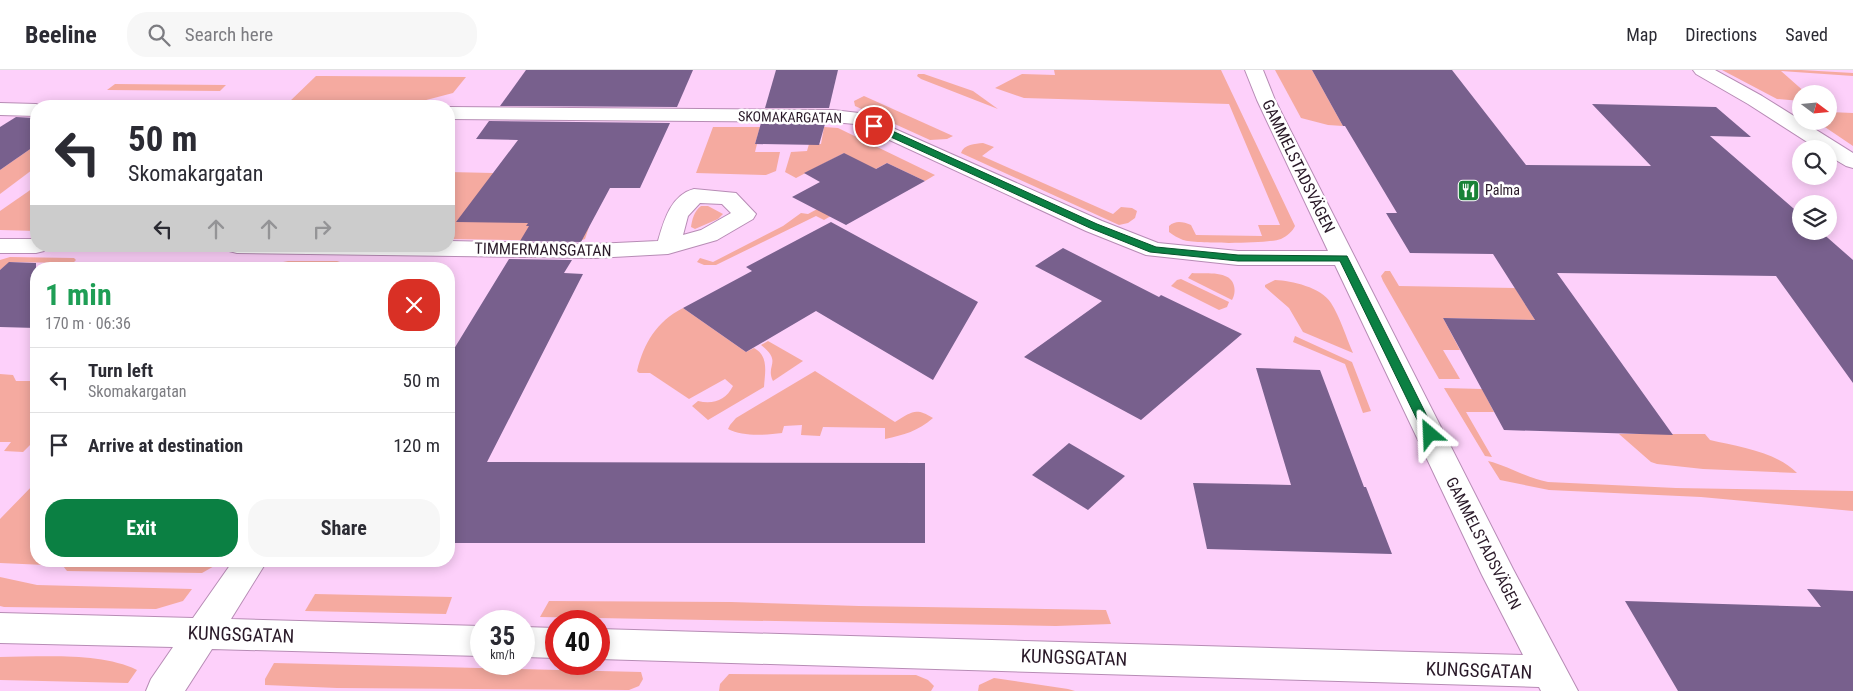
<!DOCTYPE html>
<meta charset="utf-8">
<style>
:root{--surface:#fff;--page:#f7f7f7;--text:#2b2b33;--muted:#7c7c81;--line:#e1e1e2;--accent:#0b8043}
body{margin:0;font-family:"Roboto Condensed",sans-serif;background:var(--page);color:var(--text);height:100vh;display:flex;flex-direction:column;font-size:19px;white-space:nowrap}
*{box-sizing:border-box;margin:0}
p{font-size:16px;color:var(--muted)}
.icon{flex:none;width:28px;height:28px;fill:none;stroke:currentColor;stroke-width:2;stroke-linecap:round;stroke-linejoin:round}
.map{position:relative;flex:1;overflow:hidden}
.side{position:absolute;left:30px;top:192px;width:425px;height:305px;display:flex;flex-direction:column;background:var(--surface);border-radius:20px;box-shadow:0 2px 12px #0003}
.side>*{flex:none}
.banner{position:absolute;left:30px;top:30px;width:425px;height:152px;border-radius:20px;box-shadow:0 2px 12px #0003;background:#fff;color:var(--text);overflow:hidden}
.needle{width:32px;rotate:106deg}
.fabs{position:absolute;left:1792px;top:15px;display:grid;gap:10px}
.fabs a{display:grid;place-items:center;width:45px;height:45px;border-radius:50%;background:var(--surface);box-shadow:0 2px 12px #0003;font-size:25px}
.speed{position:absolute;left:470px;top:540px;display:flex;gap:10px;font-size:25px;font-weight:700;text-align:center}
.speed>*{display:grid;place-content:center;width:65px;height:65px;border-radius:50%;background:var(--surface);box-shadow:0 2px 12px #0003;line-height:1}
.speed small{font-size:12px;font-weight:400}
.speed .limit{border:8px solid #d22;background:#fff;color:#111}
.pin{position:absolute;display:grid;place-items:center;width:42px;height:42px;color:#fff;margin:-21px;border:2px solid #fff;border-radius:50%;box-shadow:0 1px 5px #0007}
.me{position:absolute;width:55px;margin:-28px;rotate:334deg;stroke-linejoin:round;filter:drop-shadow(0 0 4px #0008)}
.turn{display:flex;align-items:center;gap:18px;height:105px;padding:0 15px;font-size:22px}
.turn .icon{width:65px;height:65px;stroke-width:2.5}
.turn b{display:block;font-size:35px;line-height:42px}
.lanes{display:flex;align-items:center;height:48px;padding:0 15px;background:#0003;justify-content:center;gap:25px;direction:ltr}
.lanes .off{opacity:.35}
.round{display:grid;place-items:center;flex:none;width:52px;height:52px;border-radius:20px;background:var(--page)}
.overview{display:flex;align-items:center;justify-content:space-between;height:85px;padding:0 15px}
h1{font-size:30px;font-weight:700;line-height:38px;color:#1e9e55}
.button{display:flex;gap:10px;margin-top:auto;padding:10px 15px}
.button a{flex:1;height:58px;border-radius:20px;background:var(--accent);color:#fff;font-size:20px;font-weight:700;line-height:58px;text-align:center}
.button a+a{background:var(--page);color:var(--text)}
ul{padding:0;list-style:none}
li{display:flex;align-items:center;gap:15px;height:65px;padding:0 15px;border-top:1px solid var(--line)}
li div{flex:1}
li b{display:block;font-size:19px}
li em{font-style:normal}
header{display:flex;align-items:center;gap:30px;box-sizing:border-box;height:70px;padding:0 25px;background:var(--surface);border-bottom:1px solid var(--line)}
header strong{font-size:24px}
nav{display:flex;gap:28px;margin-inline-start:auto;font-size:18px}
.search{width:350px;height:45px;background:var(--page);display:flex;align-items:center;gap:12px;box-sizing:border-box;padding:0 18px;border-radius:20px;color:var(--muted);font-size:19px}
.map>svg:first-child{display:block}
.green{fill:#f5aaa0}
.building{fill:#78608d}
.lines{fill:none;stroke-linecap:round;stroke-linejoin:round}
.minor-casing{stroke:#b78cb5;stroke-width:2}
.minor{fill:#fff;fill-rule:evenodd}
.route{fill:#0b8043;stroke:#07532c}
.labels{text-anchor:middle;stroke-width:5;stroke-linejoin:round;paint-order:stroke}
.far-street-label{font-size:14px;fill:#291928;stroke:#fff}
.far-poi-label{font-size:14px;fill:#291928;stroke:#fff;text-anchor:start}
.street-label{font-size:16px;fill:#291928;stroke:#fff}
.near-street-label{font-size:19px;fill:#291928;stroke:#fff}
</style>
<header>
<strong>Beeline</strong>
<div class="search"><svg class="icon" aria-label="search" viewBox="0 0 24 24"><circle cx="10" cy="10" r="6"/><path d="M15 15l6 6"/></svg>Search here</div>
<nav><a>Map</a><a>Directions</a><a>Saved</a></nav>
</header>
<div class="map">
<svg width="1853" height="621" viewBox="0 0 1853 621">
<rect width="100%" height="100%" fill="#fdd0fa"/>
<!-- green -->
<g class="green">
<path d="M1054,0H1221L1295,156C1293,161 1287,166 1281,169C1268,174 1197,174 1183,170C1178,168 1173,165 1169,162V156C1176,150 1183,152 1191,155L1196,165L1262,166L1258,155H1280L1229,34L1024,28L995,18L1022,4L1055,5Z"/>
<path d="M1275,0H1312L1343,56L1328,55L1301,48Z"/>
<path d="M1722,0H1801L1853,3V6L1781,1L1807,24H1801V31L1777,29Z"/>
<path d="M918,4H924L973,21L998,39L921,9L917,6Z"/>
<path d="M316,6H325L466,7L453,23L411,34H287Z"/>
<path d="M115,14L226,15L220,21L107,20Z"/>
<path d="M864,26L953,66L947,69L930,70L855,36L854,31Z"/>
<path d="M1829,42L1853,43V76L1816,51H1829Z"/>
<path d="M713,57H760L755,74H757L755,82H780L776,101L766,105L696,103Z"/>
<path d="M824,57L838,58L935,105L925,111L887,93L855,110L844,83L796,108L785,102L791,82L807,81L809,74H821Z"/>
<path d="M983,73L994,77L982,86L1113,144L1121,137L1132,138L1137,141L1135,148L1128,153L1119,155L961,83C964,74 975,74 983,73Z"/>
<path d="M36,75V97L0,124V100Z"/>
<path d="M449,102L493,103L589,157L585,169L579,171L449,169Z"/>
<path d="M36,116V161L0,160V141Z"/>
<path d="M860,129L824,150L816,146L716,195H704L697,192L700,188L713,192L783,156L801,143L808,144L821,137Z"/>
<path d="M701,136H708L723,144L718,149L695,159L691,157C692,150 694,141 701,136Z"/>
<path d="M10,187L74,188L76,190L67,199H64L70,193L10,192L0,200V190Z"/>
<path d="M288,191H337L340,192L334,199H277L283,192Z"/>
<path d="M128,193L200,195L196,199H120Z"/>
<path d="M1385,201H1390L1399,216L1515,218L1535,250L1443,248L1460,280H1443L1460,309H1439L1383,211L1381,206Z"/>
<path d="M1192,203C1201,204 1216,202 1225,206C1235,209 1237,222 1232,230L1188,208Z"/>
<path d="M1181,209L1229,232L1227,237L1219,240L1171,216L1177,210Z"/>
<path d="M1275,210C1292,211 1321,217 1331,233C1340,247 1346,267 1353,283L1303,262L1289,238L1265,217V215Z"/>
<path d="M683,238L746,282L754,278C769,286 765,302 764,317L708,350L692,336L698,331C713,335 726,330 733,316L725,309L689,329L650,303H639L637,301C644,273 656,252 683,238Z"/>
<path d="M1295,266L1352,292L1371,341L1363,343L1345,294L1293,272Z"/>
<path d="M768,271L803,291L773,311C765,295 783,292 761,275Z"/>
<path d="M815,301L895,352C912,342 915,337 933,348C918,361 904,365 885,369V358L823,357L820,366L801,365L802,355L784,356L782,363C766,365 743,367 728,359L730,355L736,348Z"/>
<path d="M0,304L13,305L16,311H36V369L23,382L4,381L11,372H0Z"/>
<path d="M1444,318L1482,319L1494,342H1466L1492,387L1485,386Z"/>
<path d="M1619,364H1705L1710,370C1739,377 1775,381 1797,403L1703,399L1657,394L1651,392Z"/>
<path d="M1488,391C1509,396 1526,408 1548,412L1676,418L1853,421V441L1701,427L1549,420L1500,410Z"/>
<path d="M36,412V491H50L45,495L0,493V449Z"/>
<path d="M68,491H219L216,495L202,503L67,501L63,496Z"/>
<path d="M0,507L37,515L192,519L183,531L156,539L4,537L0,536Z"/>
<path d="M315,524L452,527L446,544L305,541Z"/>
<path d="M549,531L731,532L859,536L1106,540L1111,554L1056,556L540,547Z"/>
<path d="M0,587C42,587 100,582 137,600L128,613L0,610Z"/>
<path d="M274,593L641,602L643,609L639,616L629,620L337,618L265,615V609Z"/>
<path d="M729,604L916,605L928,610L934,616L931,621H719L720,614Z"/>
<path d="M994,608L1068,619L1075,621H978L979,615Z"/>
</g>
<!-- building -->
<g class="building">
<path d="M526,0H693L677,37L500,36Z"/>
<path d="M776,0H838L829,38H765Z"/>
<path d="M1312,0H1452L1526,95L1651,96L1592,34L1716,37L1751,67L1710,66L1801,145V161H1820L1853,190V313L1776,206L1557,203L1673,365L1504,360L1443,248L1535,250L1493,184L1410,183L1386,143H1397L1345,56H1343Z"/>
<path d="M16,47L36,48V75L0,100V57Z"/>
<path d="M489,51L670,53L640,118H610L581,172L520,171L529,156H526L528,153L456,152L518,70L476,69Z"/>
<path d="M761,53L825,54L819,75L755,74Z"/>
<path d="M844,83L876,99L887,93L925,111L846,155L792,127L820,112L804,103Z"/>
<path d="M831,152L978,232L933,310L816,241L746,282L683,238L752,201L746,197Z"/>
<path d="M1063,178L1159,227L1161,225L1242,264L1141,350L1024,287L1102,231L1035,196Z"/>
<path d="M509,189L572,190L564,203L583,204L487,392L925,393V473H449V287Z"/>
<path d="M9,192L36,193V258L0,257V200Z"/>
<path d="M1256,298L1320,300L1364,417H1366L1392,484L1207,479L1193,413L1291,415Z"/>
<path d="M1069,373L1125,406L1088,440L1032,405Z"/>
<path d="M1807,519L1853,521V621H1678L1625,531L1821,537Z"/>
</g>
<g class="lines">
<defs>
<g id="minor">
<path d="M1245,0H1263L1275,30L1513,499L1578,621H1541L1539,617L599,589V559L1523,585L1482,505L1335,195H1238L1146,185L1086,161L855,54L833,52L449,49V37L833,40L859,43L1102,151L1158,173L1238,181H1328L1257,30Z"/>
<path d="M1693,0H1715L1762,26L1853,83V98L1846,96L1829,86V79H1818L1748,34L1696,4Z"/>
<path d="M0,33L36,34L43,36H36V46L0,45Z"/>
<path d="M694,119L736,123L756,144L753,149L717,170L668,184L595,188L237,183L229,181L225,176H449V171L595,174L658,171C664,150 671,125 694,119ZM700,133L722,134L731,143L701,160L683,165L688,146Z"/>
<path d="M0,169H36V176H48L44,181L36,183H0Z"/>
<path d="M233,491H267L231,549L481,556V586L212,579L185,621H146L151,609L173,577L0,573V543L193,548Z"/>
<path d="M524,557L556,558V588L524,587Z"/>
</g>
</defs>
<!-- minor casing -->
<use href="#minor" class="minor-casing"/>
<!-- minor -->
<use href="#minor" class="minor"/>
</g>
<!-- route -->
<path class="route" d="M871,54H877L1097,154L1156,177L1238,185L1347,186L1436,364L1430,368L1424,364L1340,191H1238L1150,182L1090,158L871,58Z"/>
<!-- icons -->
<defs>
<symbol id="restaurant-square" viewBox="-11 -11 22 22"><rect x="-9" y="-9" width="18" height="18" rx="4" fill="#198237" stroke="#fff"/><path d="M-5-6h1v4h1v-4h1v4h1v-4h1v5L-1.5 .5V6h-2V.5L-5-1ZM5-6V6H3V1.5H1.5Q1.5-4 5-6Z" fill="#fff"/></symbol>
</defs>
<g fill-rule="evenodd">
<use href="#restaurant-square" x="1456" y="108" width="25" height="25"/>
</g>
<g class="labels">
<!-- far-street labels -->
<g class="far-street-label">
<text transform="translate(790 47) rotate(1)" y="5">SKOMAKARGATAN</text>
</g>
<!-- far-poi labels -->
<g class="far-poi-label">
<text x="1485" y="125">Palma</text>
</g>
<!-- street labels -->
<g class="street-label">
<text transform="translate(1299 96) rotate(64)" y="6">GAMMELSTADSVÄGEN</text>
<text transform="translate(543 179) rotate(1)" y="6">TIMMERMANSGATAN</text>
<text transform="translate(1484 473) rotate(63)" y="6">GAMMELSTADSVÄGEN</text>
</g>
<!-- near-street labels -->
<g class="near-street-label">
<text transform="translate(241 564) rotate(2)" y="7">KUNGSGATAN</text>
<text transform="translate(1074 587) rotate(2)" y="7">KUNGSGATAN</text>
<text transform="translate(1479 600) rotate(2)" y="7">KUNGSGATAN</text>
</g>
</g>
</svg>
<div class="fabs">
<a><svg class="needle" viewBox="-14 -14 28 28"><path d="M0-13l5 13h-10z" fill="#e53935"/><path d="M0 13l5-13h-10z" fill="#7c7c81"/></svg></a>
<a><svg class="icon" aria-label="search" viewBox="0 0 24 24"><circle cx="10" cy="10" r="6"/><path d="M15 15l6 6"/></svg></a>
<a><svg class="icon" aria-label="layers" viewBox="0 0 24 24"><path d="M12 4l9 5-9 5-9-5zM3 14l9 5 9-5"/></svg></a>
</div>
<div class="speed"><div>35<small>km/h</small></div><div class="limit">40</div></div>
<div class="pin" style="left:874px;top:56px;background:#d93025"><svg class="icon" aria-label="arrive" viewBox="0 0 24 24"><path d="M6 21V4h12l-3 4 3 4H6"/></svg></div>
<svg class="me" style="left:1430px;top:364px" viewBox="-20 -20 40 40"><path d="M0-17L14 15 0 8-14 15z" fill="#0b8043" stroke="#fff" stroke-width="4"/></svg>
<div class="banner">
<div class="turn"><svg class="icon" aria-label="left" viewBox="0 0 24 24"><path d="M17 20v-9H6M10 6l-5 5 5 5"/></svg><div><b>50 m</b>Skomakargatan</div></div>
<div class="lanes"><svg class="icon" aria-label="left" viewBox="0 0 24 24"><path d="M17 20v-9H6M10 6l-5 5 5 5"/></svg><svg class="icon off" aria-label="ahead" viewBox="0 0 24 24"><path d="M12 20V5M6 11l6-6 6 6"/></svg><svg class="icon off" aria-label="ahead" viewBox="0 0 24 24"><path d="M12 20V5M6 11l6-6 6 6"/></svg><svg class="icon off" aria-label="right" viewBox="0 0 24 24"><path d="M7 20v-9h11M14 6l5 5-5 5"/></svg></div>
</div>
<section class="side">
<div class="overview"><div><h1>1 min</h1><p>170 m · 06:36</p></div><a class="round" style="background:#d93025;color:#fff"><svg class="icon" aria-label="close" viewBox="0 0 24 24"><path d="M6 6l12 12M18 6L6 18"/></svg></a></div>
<ul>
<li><svg class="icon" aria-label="left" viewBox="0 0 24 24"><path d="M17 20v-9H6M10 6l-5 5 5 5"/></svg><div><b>Turn left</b><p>Skomakargatan</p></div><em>50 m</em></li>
<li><svg class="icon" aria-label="arrive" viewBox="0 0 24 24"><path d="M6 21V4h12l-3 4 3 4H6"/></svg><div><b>Arrive at destination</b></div><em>120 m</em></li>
</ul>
<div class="button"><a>Exit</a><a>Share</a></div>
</section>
</div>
